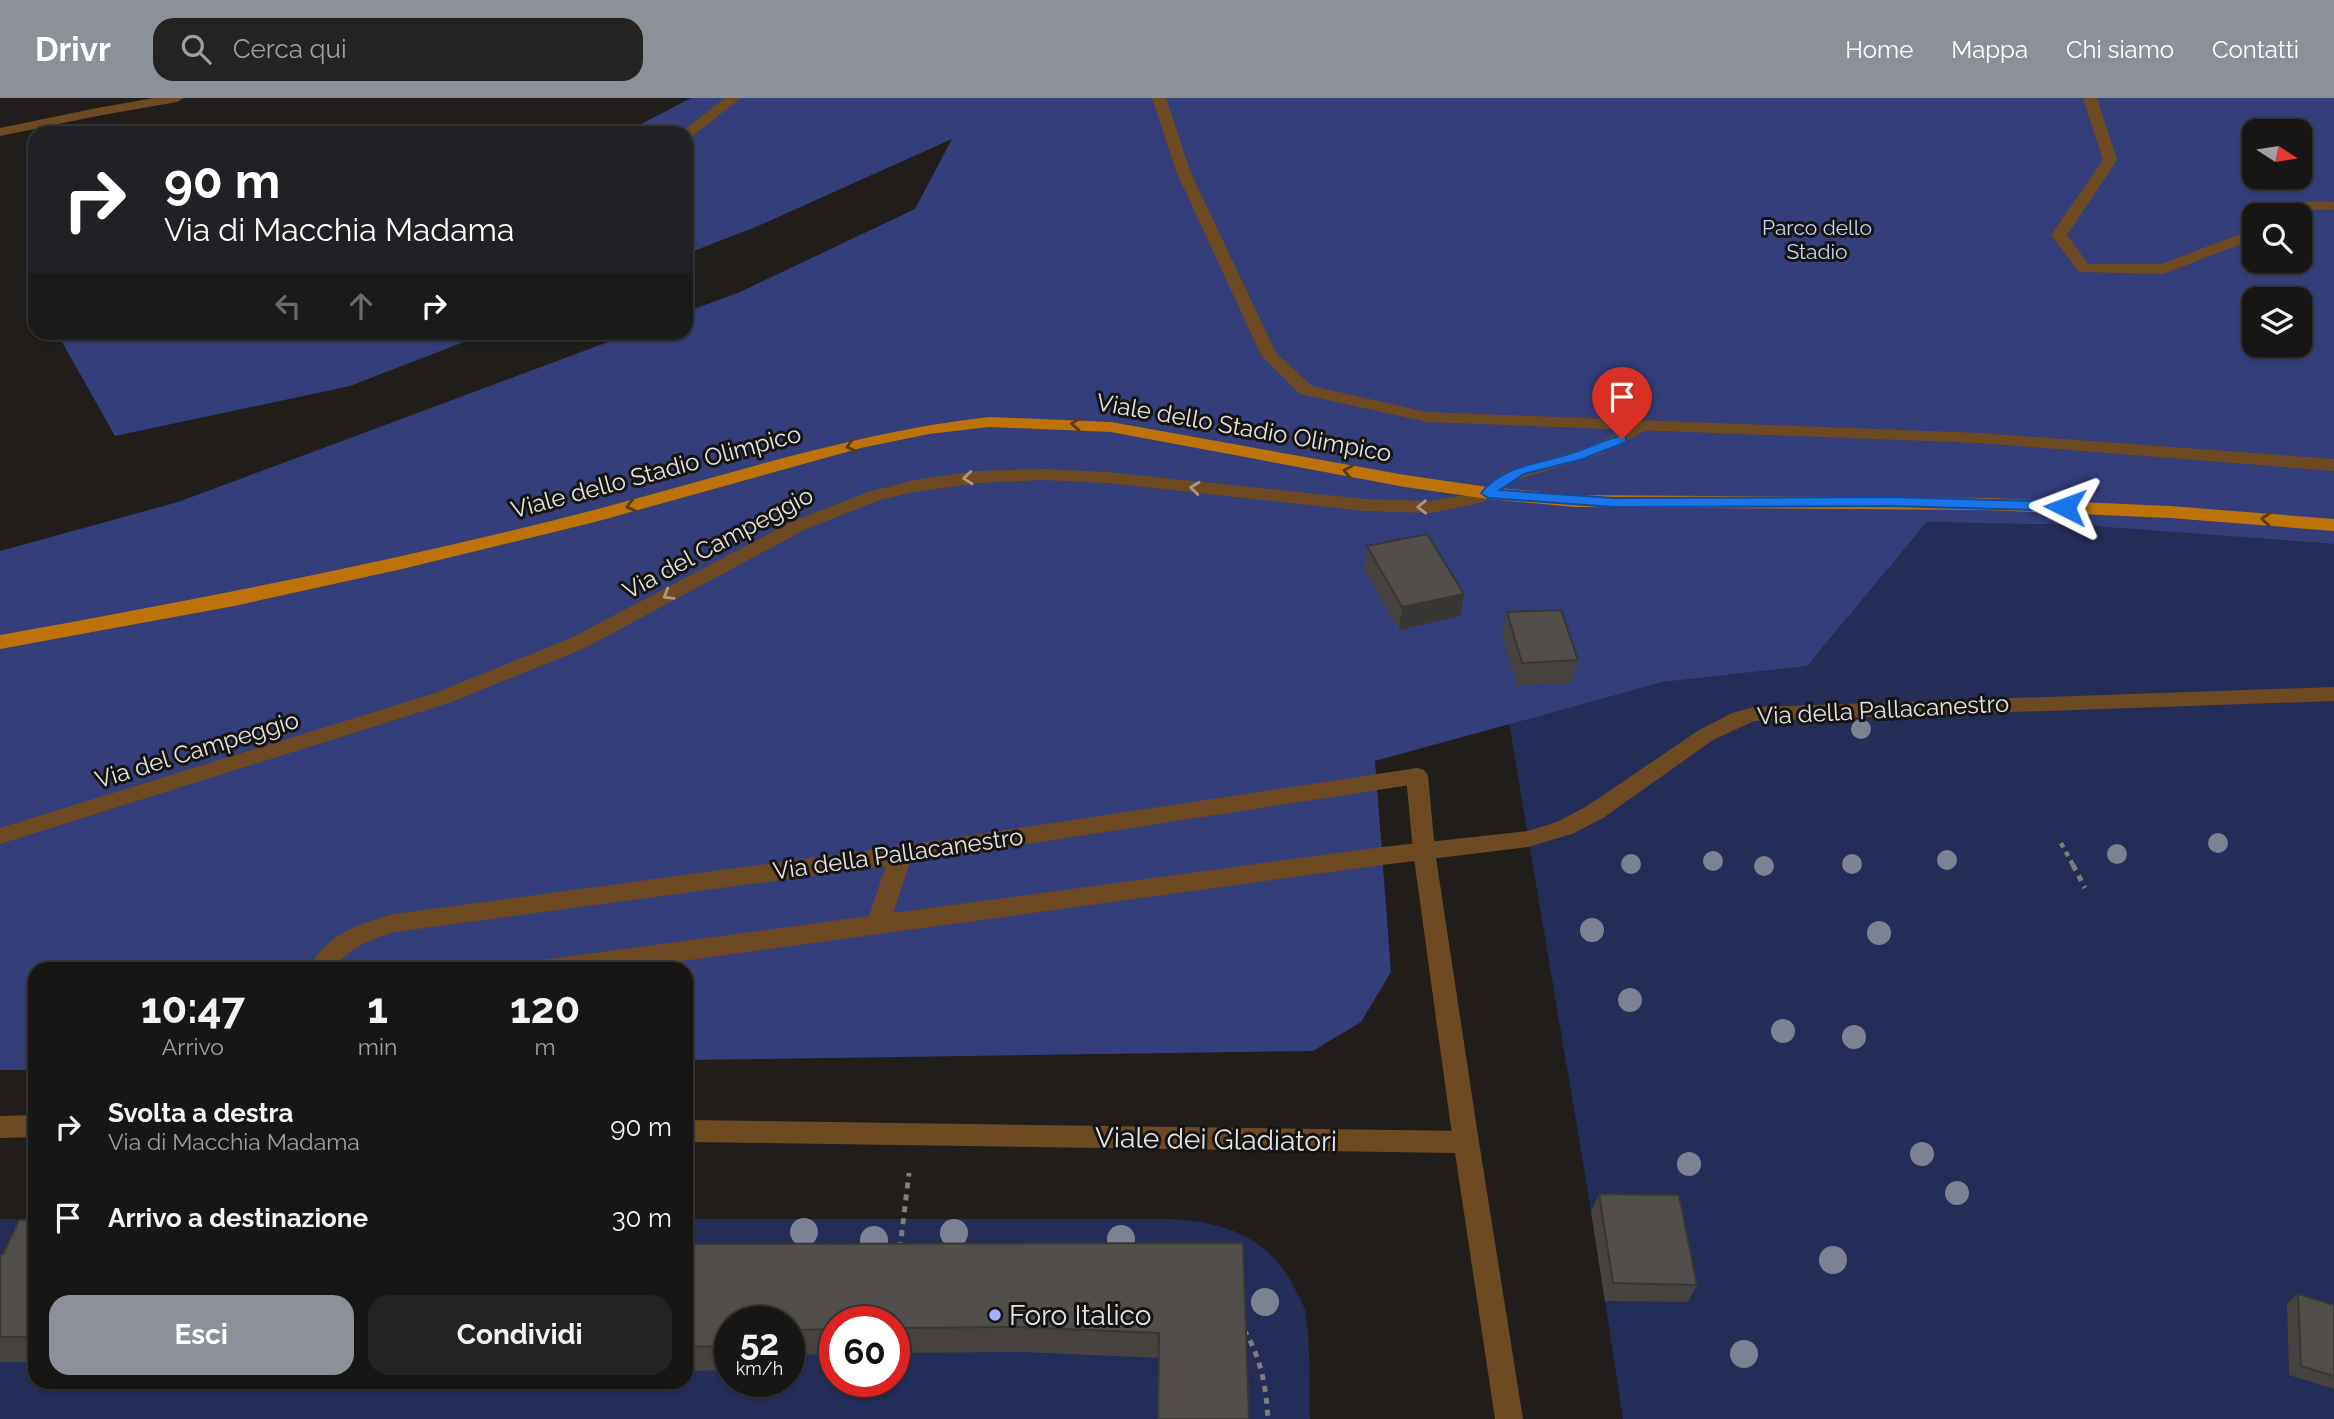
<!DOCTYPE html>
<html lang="it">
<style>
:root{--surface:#181614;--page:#252322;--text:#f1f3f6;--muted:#9f9fa0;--line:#363534;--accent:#8c9099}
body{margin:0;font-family:Raleway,sans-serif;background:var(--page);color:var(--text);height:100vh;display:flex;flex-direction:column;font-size:26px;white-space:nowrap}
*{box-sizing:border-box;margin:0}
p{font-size:23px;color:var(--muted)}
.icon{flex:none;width:38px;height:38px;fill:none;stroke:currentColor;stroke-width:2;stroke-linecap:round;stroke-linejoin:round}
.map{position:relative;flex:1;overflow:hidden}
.details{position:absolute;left:28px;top:864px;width:665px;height:427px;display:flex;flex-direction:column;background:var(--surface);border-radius:21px;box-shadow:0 2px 5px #0004,0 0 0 2px var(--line)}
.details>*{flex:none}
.hud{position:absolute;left:28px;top:28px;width:665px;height:214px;border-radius:21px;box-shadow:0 2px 5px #0004,0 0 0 2px var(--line);background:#202124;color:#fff;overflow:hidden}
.needle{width:46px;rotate:102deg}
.controls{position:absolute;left:2242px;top:21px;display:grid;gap:14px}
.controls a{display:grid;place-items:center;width:70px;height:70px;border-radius:14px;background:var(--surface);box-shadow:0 2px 5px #0004,0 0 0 2px var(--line);font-size:35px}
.speed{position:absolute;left:714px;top:1208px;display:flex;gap:14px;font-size:35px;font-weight:700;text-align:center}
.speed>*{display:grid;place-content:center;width:91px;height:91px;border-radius:50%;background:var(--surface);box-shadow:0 2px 5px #0004,0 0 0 2px var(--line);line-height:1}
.speed small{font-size:18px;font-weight:400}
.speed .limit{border:10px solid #d22;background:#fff;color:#111}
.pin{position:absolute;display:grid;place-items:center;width:60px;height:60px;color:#fff;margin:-72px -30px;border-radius:50% 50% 50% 0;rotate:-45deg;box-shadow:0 0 7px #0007}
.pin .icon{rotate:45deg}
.me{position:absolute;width:77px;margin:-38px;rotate:273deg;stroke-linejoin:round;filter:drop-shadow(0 0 5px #0008)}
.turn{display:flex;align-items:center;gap:24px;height:147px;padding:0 21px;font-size:32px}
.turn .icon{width:91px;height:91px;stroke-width:2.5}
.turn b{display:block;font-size:49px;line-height:60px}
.lanes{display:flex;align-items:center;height:66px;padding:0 21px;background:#0003;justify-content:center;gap:35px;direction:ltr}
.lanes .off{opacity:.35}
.eta{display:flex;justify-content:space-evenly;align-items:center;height:119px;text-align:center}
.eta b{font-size:42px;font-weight:700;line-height:49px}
.action{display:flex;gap:14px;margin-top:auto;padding:14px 21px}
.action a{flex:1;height:80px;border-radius:21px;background:var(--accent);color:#fff;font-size:28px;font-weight:700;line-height:80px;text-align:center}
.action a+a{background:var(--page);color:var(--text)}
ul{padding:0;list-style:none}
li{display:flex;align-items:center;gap:21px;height:91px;padding:0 21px}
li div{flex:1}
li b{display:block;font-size:26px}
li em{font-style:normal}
header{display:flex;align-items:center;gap:42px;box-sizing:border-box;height:98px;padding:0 35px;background:var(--accent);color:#fff}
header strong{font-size:33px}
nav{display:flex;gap:38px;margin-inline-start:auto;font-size:24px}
.search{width:490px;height:63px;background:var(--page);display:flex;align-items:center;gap:18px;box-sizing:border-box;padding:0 24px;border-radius:21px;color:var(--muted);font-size:26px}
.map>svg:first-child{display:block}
.green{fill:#242c58;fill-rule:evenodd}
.forest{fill:#343e7a;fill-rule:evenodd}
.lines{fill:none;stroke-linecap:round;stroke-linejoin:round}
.path-far1{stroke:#807e7c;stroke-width:4.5;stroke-dasharray:5 5;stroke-linecap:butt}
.path{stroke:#807e7c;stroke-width:5;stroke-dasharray:6 6;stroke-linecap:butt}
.lane{fill:#6e4a23;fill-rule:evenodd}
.street{fill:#6e4a23;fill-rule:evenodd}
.primary{fill:#bd730a;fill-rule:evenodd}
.tree{fill:#7c8194}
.wall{fill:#464341}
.shaded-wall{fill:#393735}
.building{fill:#514e4c;stroke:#393735;stroke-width:2}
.oneway{stroke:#593a0f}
.oneway2{stroke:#aa9782}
.route{fill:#1a73e8;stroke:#114b97;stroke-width:2}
.poi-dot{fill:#a1b2fd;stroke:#161412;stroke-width:2.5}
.labels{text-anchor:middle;stroke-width:6;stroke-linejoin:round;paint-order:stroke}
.far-park-label{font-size:21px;fill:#c8d2f7;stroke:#161412}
.street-label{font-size:24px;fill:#e6e4e2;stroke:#161412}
.near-street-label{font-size:28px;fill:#e6e4e2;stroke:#161412}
.near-poi-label{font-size:28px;fill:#e6e4e2;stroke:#161412;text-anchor:start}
</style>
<header>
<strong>Drivr</strong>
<div class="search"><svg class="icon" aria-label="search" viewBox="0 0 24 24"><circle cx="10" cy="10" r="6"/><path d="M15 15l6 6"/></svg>Cerca qui</div>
<nav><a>Home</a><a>Mappa</a><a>Chi siamo</a><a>Contatti</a></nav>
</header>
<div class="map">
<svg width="2334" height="1321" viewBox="0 0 2334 1321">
<rect width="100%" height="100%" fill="#201d1b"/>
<!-- green -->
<g class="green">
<path d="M1927,424L2077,427L2334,446V1321H1623L1594,1130L1509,625L1663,584L1807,568Z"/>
<path d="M0,1121H35V1284H686V1121H1172C1226,1124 1271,1140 1296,1193C1299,1199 1303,1206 1305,1212C1311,1242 1309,1289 1310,1321H0ZM730,1223H789V1283H730ZM835,1223H894V1283H835Z"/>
</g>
<!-- forest -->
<g class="forest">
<path d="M691,0H2334V446L2077,427L1927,424L1807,568L1663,584L1375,663L1391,874L1361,924L1313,953L686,962V872H35V972H0V453L178,404L632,235L686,234V214L740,194L915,111L952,41L758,128L686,156V35H624ZM2254,33H2300V79H2254ZM2254,117H2300V163H2254ZM2254,201H2300V247H2254Z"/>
<path d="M57,235H487L350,288L115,338Z"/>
</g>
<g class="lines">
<!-- path-far1 -->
<path class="path-far1" d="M2061,745L2074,769"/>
<!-- path -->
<g class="path">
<path d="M2073,767L2085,790"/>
<path d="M900,1150L909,1075"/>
<path d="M1244,1232C1261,1259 1266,1289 1268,1321"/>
</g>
<!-- lane -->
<g class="lane">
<path d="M154,0H184L177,4L97,18L90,14L97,10Z"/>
<path d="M725,0H741L691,39L686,40V35H680Z"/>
<path d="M1152,0H1166L1190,73L1276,255L1312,288L1427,314L1980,335L2334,361V373L1980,345L1427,324L1300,296L1261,257L1176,73Z"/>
<path d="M2083,0H2097L2117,62L2067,137L2088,166H2161L2254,131V141L2163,176L2079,174L2051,137L2103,62Z"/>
<path d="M2308,103L2334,104V112H2310L2298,117H2280Z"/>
<path d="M2334,589V603L1754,623L1713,642L1603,720L1572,736L1528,749L1382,767L617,872H532L535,865L543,862L869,818L886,768L394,834C370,841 347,851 332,872H308C325,837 359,825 394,816L901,748L1417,670L1424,672L1428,678L1424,684L1417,686L910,764L893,815L1382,749L1528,733L1557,724L1587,708L1699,632L1732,615L1754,609Z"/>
<path d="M686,1022L1466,1033L1475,1036L1479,1044L1523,1321H1495L1455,1055L686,1044Z"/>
</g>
<!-- street -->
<g class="street">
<path d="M97,10L102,11V17L0,38V30Z"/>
<path d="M1641,323L1647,324L1650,328L1647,332L1602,356L1516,382L1494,399L1476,406L1430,415L1365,413L1107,385L1043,382L978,385L914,394L880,402L806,431L585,550L449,605L0,746V730L435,595L571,540L793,423L868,394L914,382L978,373L1043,371L1107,374L1365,401L1430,403L1466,397L1482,391L1504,374L1590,348Z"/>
<path d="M1417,670L1424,672L1428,678L1435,753L1479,1044L1475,1052L1466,1055L1457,1052L1453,1044L1413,753L1406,678L1410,672Z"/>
<path d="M35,1017V1039L0,1040V1018Z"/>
</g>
<!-- primary -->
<path class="primary" d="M989,319L1111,324L1405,377L1488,389L1574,397L1987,400L2170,408L2334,421V433L2170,420L1987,412L1574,409L1488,401L1405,389L1111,334L989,329L929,336L861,350L595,424L402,471L234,508L0,551V537C199,501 398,463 594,412C725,378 854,334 989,319Z"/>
</g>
<!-- trees -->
<g class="tree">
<circle cx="1861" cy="631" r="10"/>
<circle cx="2218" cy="745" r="10"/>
<circle cx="2117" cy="756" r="10"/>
<circle cx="1947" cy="762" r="10"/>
<circle cx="1713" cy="763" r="10"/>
<circle cx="1631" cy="766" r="10"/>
<circle cx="1852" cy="766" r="10"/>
<circle cx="1764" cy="768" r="10"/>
<circle cx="1592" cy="832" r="12"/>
<circle cx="1879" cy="835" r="12"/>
<circle cx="1630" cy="902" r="12"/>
<circle cx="1783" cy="933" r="12"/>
<circle cx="1854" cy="939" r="12"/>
<circle cx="1922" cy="1056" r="12"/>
<circle cx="1689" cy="1066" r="12"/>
<circle cx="1957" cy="1095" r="12"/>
<circle cx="804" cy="1134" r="14"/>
<circle cx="954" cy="1135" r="14"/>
<circle cx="1121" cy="1141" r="14"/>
<circle cx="874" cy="1142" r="14"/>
<circle cx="1833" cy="1162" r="14"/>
<circle cx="1265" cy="1204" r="14"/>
<circle cx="1744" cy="1256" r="14"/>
</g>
<!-- wall -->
<g class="wall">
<path d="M1367,448L1460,518L1399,532L1364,471Z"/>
<path d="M1507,514L1578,562L1572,585L1517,587L1502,537Z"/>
<path d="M1599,1096L1697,1187L1688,1204L1605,1203L1591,1114Z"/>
<path d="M35,1122V1264H0V1156H3Z"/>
<path d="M1243,1145L1159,1260L1022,1254L894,1255V1223H835V1256L789,1257V1223H730V1272L686,1273V1146Z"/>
<path d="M2298,1196L2334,1207V1291L2289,1277L2287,1205Z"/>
</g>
<!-- shaded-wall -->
<g class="shaded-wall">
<path d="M1464,496L1460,518L1399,532L1402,509Z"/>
<path d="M727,1234L730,1240V1258L725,1248Z"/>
</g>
<!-- building -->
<g class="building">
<path d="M1427,436L1464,496L1402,509L1367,448Z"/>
<path d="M1561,512L1578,562L1522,565L1507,514Z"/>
<path d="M1599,1096L1679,1097L1697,1187L1613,1185Z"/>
<path d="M19,1122H35V1239H0V1156H3Z"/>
<path d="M1243,1145L1249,1321H1158L1159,1235L1018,1229L894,1230V1223H835V1231L789,1232V1223H730V1234H727L725,1248L686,1249V1146Z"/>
<path d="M2298,1196L2334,1207V1278L2301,1268Z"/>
</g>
<!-- one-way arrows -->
<defs><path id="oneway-chevron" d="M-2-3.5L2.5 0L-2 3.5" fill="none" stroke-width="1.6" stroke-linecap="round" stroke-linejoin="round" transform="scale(1.75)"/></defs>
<g class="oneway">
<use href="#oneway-chevron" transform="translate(1076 326) rotate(-176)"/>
<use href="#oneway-chevron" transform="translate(851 348) rotate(166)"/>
<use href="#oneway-chevron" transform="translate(1348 373) rotate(-169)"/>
<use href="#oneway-chevron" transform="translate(631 408) rotate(165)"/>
<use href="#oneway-chevron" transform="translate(2266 421) rotate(-176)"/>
</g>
<g class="oneway2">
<use href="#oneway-chevron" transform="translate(968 380) rotate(175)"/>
<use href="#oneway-chevron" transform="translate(1195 390) rotate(-174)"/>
<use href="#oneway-chevron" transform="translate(1422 409) rotate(179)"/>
<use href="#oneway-chevron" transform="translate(668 497) rotate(149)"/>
</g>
<!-- route -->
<path class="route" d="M1622,337L1626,338V344L1583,361L1524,376L1500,392L1613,400L1890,399L2065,404L2072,409L2065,413L1890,408L1613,409L1488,400L1481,395C1504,366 1542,366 1575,354C1591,349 1606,341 1622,337Z"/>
<!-- markers -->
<circle class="poi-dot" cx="995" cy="1217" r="7"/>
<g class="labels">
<!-- far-park labels -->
<g class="far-park-label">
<text x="1817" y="137">Parco dello<tspan x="1817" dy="24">Stadio</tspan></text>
</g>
<!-- street labels -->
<g class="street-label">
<text transform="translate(1244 330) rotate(10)" y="8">Viale dello Stadio Olimpico</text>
<text transform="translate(656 374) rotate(-15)" y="8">Viale dello Stadio Olimpico</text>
<text transform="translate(718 445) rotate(-28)" y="8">Via del Campeggio</text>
<text transform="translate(1883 612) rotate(-3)" y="8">Via della Pallacanestro</text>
<text transform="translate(197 652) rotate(-17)" y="8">Via del Campeggio</text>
<text transform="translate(898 756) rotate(-8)" y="8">Via della Pallacanestro</text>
</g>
<!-- near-street labels -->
<g class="near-street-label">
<text transform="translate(1216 1041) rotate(1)" y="10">Viale dei Gladiatori</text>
</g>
<!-- near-poi labels -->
<g class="near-poi-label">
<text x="1009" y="1227">Foro Italico</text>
</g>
</g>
</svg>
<div class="controls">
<a><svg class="needle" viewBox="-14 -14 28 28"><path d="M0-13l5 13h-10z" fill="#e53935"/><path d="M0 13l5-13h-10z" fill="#9f9fa0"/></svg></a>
<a><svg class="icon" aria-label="search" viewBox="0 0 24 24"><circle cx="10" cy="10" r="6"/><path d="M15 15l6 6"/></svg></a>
<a><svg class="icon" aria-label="layers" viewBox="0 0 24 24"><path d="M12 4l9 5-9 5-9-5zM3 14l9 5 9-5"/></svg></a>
</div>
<div class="speed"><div>52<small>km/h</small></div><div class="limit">60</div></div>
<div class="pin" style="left:1622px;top:341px;background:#d93025"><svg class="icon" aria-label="arrive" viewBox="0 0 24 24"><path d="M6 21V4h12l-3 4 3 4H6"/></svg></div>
<svg class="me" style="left:2065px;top:409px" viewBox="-20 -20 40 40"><path d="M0-17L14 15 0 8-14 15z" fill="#1a73e8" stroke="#fff" stroke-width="4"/></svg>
<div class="hud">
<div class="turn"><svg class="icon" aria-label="right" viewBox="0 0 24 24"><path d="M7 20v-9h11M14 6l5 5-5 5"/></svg><div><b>90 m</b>Via di Macchia Madama</div></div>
<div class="lanes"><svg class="icon off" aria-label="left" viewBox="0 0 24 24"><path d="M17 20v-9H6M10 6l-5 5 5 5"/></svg><svg class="icon off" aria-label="ahead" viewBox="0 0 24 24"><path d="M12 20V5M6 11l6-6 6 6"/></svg><svg class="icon" aria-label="right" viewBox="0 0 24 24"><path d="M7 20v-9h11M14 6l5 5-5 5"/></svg></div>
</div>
<section class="details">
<div class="eta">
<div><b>10:47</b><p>Arrivo</p></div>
<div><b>1</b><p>min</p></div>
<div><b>120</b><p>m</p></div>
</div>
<ul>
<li><svg class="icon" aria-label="right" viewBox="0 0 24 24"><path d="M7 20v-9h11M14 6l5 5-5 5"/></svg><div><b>Svolta a destra</b><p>Via di Macchia Madama</p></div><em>90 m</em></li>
<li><svg class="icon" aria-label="arrive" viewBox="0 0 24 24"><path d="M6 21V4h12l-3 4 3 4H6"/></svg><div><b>Arrivo a destinazione</b></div><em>30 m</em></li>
</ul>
<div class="action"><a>Esci</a><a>Condividi</a></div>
</section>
</div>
